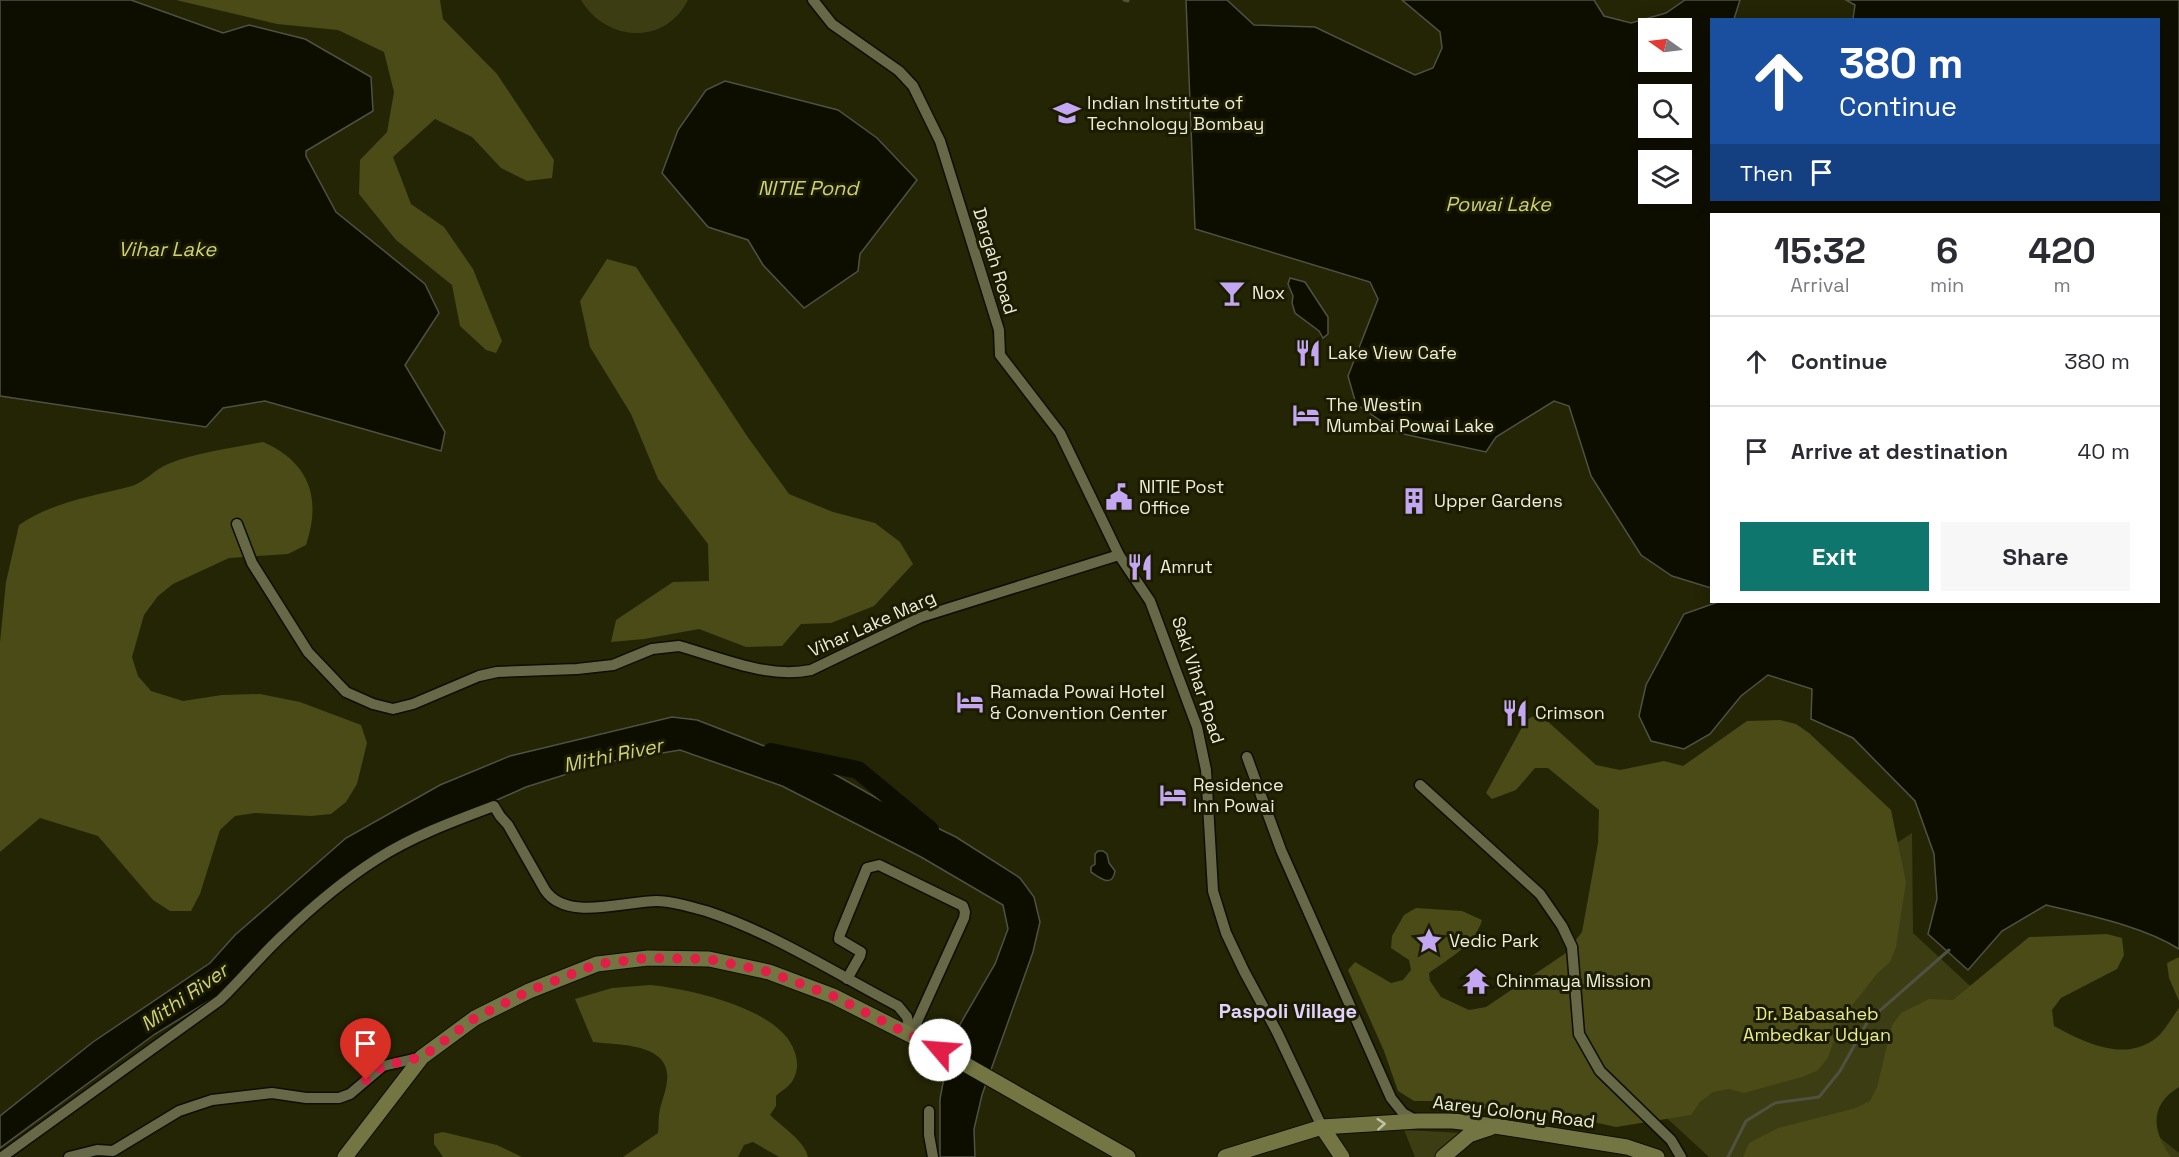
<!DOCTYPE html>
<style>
:root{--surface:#fff;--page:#f7f7f7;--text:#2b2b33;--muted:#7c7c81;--line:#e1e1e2;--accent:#0f766e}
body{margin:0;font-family:"Space Grotesk",sans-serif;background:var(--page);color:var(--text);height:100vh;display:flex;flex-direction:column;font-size:22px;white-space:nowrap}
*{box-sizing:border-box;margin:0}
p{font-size:20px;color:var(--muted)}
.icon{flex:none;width:33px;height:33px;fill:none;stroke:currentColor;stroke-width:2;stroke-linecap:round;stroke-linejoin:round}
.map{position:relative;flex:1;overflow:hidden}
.side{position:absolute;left:1710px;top:213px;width:450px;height:390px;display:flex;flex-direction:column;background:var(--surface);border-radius:0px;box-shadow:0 3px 15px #0003}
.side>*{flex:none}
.guide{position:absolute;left:1710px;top:18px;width:450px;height:183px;border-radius:0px;box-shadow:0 3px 15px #0003;background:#1a4fa0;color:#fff;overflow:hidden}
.needle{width:39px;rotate:284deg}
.controls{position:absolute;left:1638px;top:18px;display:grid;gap:12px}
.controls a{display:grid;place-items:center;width:54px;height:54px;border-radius:0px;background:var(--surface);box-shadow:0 3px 15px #0003;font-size:30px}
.pin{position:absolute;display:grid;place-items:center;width:51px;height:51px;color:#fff;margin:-62px -26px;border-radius:50% 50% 50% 0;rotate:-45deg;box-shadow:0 0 6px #0007}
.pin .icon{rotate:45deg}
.me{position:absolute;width:66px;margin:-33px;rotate:297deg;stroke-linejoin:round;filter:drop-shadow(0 0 4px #0008)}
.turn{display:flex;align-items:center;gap:21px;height:126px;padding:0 30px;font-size:27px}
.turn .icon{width:78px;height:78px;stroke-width:2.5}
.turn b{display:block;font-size:42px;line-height:51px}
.then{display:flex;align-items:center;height:57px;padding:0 30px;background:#0003;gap:12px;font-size:22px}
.eta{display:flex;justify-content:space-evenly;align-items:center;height:102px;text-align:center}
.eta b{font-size:36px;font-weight:700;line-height:42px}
.button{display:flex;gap:12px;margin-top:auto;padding:12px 30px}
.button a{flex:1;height:69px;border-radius:0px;background:var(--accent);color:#fff;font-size:24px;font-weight:700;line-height:69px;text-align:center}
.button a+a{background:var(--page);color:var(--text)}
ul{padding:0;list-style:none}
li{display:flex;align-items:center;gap:18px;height:90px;padding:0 30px;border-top:2px solid var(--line)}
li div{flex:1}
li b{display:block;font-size:22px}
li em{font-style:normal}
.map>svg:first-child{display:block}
.green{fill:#3c3d12}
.forest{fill:#4a4b16}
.water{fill:#0e0e00;stroke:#505141;stroke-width:1.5;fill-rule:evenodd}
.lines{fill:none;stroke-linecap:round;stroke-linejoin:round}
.stream{stroke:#505141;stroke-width:3}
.river{stroke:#0e0e00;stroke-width:18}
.street-casing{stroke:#0e0e00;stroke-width:13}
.secondary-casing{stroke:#0e0e00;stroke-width:17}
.street{stroke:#666847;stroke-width:10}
.secondary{stroke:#737643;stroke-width:15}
.oneway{stroke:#c1c3a5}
.route{stroke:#e11d48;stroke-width:10;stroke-dasharray:0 18}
.labels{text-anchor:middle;stroke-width:6;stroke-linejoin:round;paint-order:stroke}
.poi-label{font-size:18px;fill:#ebecda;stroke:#1b1b00;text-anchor:start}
.street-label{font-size:18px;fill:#ebecda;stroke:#1b1b00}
.park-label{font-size:18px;fill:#e8ec89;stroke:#1b1b00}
.water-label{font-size:20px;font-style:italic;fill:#ced270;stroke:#1b1b00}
.neighbourhood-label{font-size:20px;font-weight:bold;fill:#e1d3fe;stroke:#1b1b00}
</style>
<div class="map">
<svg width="2179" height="1157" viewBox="0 0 2179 1157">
<rect width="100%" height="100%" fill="#242505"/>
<!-- green -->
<g class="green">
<path d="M581,0H688C665,46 606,42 581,0Z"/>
<path d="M1912,833L1913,933L1968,984L2179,1153V1157H1709L1620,1075L1830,887Z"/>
<path d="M1404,1130L1463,1133L1435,1157H1415Z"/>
</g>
<!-- forest -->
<g class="forest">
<path d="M176,0H440L443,19L497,74L554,160L552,178L527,181L501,168L472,137L435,119L393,157L411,204L444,227L473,269L502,341L496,353L486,350L460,326L452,285L396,240L359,194L360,160L387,132L394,92L384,52L338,30L277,24Z"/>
<path d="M607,259L636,267L747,436L789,494L833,512L875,523L900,542L913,564L874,606L831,623L801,624L782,646L746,647L699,629L644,639L611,642L616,620L673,582L709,581L708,544L658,479L631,414L590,347L580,301Z"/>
<path d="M263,442C309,462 322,498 306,545L288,554L229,558L173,584L158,596L144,615L132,657L138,676L151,691L183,701L222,695L260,694L300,702L361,725L367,743L357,784L346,802L331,814L311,816L255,813L235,816L220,830L200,894L191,911H170L153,900L98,836L40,818L0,852V642L6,582L19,525C52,502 94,496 132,486C145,482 155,469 168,464C198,452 232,448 263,442Z"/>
<path d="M1534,716L1545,719L1596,765L1620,770L1664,761L1683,766L1747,721L1780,720L1796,724L1809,733L1891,810L1906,882L1896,947L1890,962L1877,974L1846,1013L1838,1028L1828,1058L1817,1071L1802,1077L1744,1093L1729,1089L1713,1092L1700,1102L1691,1115L1616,1127L1538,1110L1471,1108L1448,1101H1414L1398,1091L1384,1051L1348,970L1355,962L1391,983L1403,980L1411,970L1409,960L1391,948L1392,936L1404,915L1416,908L1462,911L1482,920C1476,944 1448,959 1429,973L1430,981L1441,997L1469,1010L1486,1007L1566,953L1582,932L1598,843L1599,810L1548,768H1535L1516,790L1492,799L1486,793L1526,720Z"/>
<path d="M2107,934L2122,938L2124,955L2117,969L2061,998L2052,1010L2054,1026C2084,1042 2124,1063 2156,1038C2165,1031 2172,1017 2179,1008V1087C2149,1105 2152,1131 2171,1157H1743L1749,1143L1778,1128L1856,1108L1870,1101L1877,1087L1892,1025L1901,1013L1929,999L1953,1000L2029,937Z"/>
<path d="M2179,957V1001L2169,978L2167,963Z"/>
<path d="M650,985C690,989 783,1009 795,1053C798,1062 798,1071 793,1080C790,1086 781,1091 776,1096V1106L770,1115C781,1126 805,1141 808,1157H779L753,1142L744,1145L738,1157H623L658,1133C659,1125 658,1117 660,1109C662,1100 666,1091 667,1081C672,1043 618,1045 593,1042L575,999L612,988Z"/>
<path d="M443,1132L497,1145L522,1157H443L434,1144V1134Z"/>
</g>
<!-- water -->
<g class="water">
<path d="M0,0H131L223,33L249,25L305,39L371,77L373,111L306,151V156L336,212L425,284L439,313L405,365L445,432L441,451L265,401L223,408L206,427L0,396Z"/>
<path d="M1186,0H1227L1254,25L1315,27L1415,75L1433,68L1442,48L1440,32L1402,0H1594L1604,16L1631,23L1666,13L1685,0H1740L1734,19L1712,20V200H2158V20L1853,19L1855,5L1846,0H2179V949C2143,926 2087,915 2046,905L2002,931L1968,970L1928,934L1937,899L1934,854L1915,801L1853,738L1811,719L1812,689L1768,675L1741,696L1710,734L1684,749L1651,741L1639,716L1646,685L1684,614L1718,602H2158V214H1712L1711,588L1672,576L1641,555L1591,476L1569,406L1554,401L1496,437L1486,452L1399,433L1356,404L1348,376L1378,299L1370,282L1195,229ZM1648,28H1682V62H1648ZM1682,94V128H1648V94ZM1648,160H1682V194H1648Z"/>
<path d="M725,81L838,110L877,138L917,180L860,254L858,271L804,308L763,265L748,240L708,227L662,173L678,130L706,90Z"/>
<path d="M1290,278L1305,282L1328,317V334L1323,338L1319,331L1295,313L1292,303L1293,296L1288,284Z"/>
<path d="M672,717L697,720L829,771L880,800L956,837L1020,878L1034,897L1040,922L1033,952L982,1095L974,1129L975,1157H940V1099L951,1040L995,964L1008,929L1003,905L921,857L782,786L680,750L602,763L526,787L372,856L275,938L217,996L155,1034L0,1148V1116L93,1042L210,963L235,935L346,838L440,785L510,756Z"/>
<path d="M1098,851H1103L1107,854L1109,863L1115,871C1112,889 1099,877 1091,872V867L1095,864V854Z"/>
</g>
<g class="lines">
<!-- stream -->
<g class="stream">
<path d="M1124,0L1128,1"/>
<path d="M1728,1157L1746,1121L1775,1103L1819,1097L1840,1071L1868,1021L1949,950"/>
</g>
<!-- river -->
<path class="river" d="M771,752L858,770L930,830"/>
<defs>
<g id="street">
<path d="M813,0L832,24L899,71L913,86L940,141L999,330L1000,355L1060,433L1119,555L1150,601L1197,727L1206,770L1213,891L1226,933L1244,971L1277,1032L1322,1127"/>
<path d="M237,524L252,563L308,652L346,692L373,704L393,709L413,704L479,676L497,672L577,669L613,665L652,649L679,646C722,658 767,679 811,670L921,617L1119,555"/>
<path d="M1247,757L1281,850L1391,1098L1403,1113L1417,1121"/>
<path d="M1420,785L1540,894L1562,926L1572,947L1579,1034L1600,1071L1671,1140L1681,1157"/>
<path d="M847,979L860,956L861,952L839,939L840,934L867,868L879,865L963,906L965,912L964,918L911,1035"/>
<path d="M929,1111V1135L933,1157"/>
<path d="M2,1157L220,1000C242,979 261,955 284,934C312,907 344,880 377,859C413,836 454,821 494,806L500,816L508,825L545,890C566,922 625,901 657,901C673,901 690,907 706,911C773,933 835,973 898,1006L907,1017L911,1036"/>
<path d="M69,1157L97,1150L113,1151L179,1111L212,1100L272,1093L306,1098H339L350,1094L383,1066L422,1057"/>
</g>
<g id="secondary">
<path d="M1322,1127L1342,1157"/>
<path d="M345,1157L422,1057L475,1018L529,991L597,964L648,958L709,959L769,972L833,996L940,1050L1128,1157"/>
<path d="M1225,1157L1322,1127L1418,1121H1453L1495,1126L1627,1147L1657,1157"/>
<path d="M1443,1157L1469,1135L1490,1128"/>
</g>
</defs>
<!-- street casing -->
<use href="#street" class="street-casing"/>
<!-- secondary casing -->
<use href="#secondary" class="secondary-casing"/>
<!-- street -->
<use href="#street" class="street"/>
<!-- secondary -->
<use href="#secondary" class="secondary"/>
</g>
<!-- one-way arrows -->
<defs><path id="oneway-chevron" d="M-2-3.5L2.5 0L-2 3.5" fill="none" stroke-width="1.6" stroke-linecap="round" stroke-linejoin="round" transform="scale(1.5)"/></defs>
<use class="oneway" href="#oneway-chevron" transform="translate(1381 1124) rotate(-4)"/>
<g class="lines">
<!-- route -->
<path class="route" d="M366,1080L383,1066L422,1057L475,1018L529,991L597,964L648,958L709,959L769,972L833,996L940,1050"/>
</g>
<!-- icons -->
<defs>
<symbol id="university-bare" viewBox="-9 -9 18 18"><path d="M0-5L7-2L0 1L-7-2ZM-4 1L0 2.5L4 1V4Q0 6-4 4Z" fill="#c3a7f2" stroke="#1b1b00" stroke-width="2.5" paint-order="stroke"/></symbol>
<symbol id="bar-bare" viewBox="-9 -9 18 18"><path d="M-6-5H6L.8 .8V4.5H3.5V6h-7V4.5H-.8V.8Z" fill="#c3a7f2" stroke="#1b1b00" stroke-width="2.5" paint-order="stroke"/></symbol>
<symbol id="restaurant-bare" viewBox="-9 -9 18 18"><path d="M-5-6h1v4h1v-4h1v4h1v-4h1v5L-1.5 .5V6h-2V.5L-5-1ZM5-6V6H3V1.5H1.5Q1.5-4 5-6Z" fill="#c3a7f2" stroke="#1b1b00" stroke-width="2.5" paint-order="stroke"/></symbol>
<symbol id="hotel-bare" viewBox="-9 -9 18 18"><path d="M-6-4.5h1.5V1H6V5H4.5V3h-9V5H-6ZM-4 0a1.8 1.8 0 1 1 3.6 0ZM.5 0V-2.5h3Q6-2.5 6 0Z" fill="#c3a7f2" stroke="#1b1b00" stroke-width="2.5" paint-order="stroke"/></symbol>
<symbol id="civic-bare" viewBox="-9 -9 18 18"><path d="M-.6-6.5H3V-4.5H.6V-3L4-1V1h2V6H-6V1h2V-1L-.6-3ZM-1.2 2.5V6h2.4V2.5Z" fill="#c3a7f2" stroke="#1b1b00" stroke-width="2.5" paint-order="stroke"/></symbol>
<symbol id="building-bare" viewBox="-9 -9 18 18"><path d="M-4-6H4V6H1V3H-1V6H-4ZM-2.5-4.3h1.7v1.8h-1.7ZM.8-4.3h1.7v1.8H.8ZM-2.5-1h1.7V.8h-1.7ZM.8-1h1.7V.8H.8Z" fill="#c3a7f2" stroke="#1b1b00" stroke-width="2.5" paint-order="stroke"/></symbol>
<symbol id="sight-bare" viewBox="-9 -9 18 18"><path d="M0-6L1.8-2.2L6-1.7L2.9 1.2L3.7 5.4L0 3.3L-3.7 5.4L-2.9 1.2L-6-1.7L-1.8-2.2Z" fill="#c3a7f2" stroke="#1b1b00" stroke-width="2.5" paint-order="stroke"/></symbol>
<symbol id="temple-bare" viewBox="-9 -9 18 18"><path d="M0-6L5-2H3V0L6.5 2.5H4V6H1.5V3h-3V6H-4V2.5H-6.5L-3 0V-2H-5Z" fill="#c3a7f2" stroke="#1b1b00" stroke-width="2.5" paint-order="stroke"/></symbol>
</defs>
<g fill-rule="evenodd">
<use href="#university-bare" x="1048" y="94" width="38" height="38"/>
<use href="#bar-bare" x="1213" y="274" width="38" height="38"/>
<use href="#restaurant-bare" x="1289" y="334" width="38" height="38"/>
<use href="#hotel-bare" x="1287" y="396" width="38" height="38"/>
<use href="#civic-bare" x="1100" y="478" width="38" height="38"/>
<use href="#building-bare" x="1395" y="482" width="38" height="38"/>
<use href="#restaurant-bare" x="1121" y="548" width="38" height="38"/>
<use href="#hotel-bare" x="951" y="683" width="38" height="38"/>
<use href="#restaurant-bare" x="1496" y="694" width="38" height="38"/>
<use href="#hotel-bare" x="1154" y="776" width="38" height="38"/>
<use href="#sight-bare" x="1410" y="922" width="38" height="38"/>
<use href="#temple-bare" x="1457" y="962" width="38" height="38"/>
</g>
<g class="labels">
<!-- poi labels -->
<g class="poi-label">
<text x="1087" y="109">Indian Institute of<tspan x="1087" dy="21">Technology Bombay</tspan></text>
<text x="1252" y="299">Nox</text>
<text x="1328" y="359">Lake View Cafe</text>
<text x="1326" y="411">The Westin<tspan x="1326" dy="21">Mumbai Powai Lake</tspan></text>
<text x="1139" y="493">NITIE Post<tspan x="1139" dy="21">Office</tspan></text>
<text x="1434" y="507">Upper Gardens</text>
<text x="1160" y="573">Amrut</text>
<text x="990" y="698">Ramada Powai Hotel<tspan x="990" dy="21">&amp; Convention Center</tspan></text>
<text x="1535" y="719">Crimson</text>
<text x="1193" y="791">Residence<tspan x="1193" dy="21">Inn Powai</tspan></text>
<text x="1449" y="947">Vedic Park</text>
<text x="1496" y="987">Chinmaya Mission</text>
</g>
<!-- street labels -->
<g class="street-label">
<text transform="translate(995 261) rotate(73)" y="6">Dargah Road</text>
<text transform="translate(872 624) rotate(-24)" y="6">Vihar Lake Marg</text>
<text transform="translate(1198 680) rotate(72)" y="6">Saki Vihar Road</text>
<text transform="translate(1514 1112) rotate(7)" y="6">Aarey Colony Road</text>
</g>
<!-- park labels -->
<g class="park-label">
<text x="1817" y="1020">Dr. Babasaheb<tspan x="1817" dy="21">Ambedkar Udyan</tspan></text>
</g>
<!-- water labels -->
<g class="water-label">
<text x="808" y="195">NITIE Pond</text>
<text x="1498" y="211">Powai Lake</text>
<text x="167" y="256">Vihar Lake</text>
<text transform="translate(613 755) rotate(-12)" y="7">Mithi River</text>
<text transform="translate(184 997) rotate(-35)" y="7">Mithi River</text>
</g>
<!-- neighbourhood labels -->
<g class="neighbourhood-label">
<text x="1288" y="1018">Paspoli Village</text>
</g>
</g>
</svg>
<div class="controls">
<a><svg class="needle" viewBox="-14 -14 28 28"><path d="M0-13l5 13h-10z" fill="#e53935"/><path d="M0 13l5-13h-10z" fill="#7c7c81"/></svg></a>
<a><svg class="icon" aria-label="search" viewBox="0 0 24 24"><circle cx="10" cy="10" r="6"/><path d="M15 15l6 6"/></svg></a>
<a><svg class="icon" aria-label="layers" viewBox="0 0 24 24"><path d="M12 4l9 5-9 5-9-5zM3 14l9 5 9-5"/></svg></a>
</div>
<div class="pin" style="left:366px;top:1080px;background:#d93025"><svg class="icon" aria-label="arrive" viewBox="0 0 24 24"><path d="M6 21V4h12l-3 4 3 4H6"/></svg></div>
<svg class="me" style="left:940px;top:1050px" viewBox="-20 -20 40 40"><circle r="19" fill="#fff"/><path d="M0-13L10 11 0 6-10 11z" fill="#e11d48"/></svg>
<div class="guide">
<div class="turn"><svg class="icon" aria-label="ahead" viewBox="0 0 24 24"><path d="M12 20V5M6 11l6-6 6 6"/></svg><div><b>380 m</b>Continue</div></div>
<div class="then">Then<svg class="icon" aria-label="arrive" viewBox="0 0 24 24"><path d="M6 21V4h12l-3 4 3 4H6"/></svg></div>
</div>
<section class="side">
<div class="eta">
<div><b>15:32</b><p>Arrival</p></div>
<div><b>6</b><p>min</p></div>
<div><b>420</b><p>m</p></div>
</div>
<ul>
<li><svg class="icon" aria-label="ahead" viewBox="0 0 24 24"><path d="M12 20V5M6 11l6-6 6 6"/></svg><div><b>Continue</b></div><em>380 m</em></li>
<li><svg class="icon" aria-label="arrive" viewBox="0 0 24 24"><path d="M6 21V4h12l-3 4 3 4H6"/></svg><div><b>Arrive at destination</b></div><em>40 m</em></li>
</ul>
<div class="button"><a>Exit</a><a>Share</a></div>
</section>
</div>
